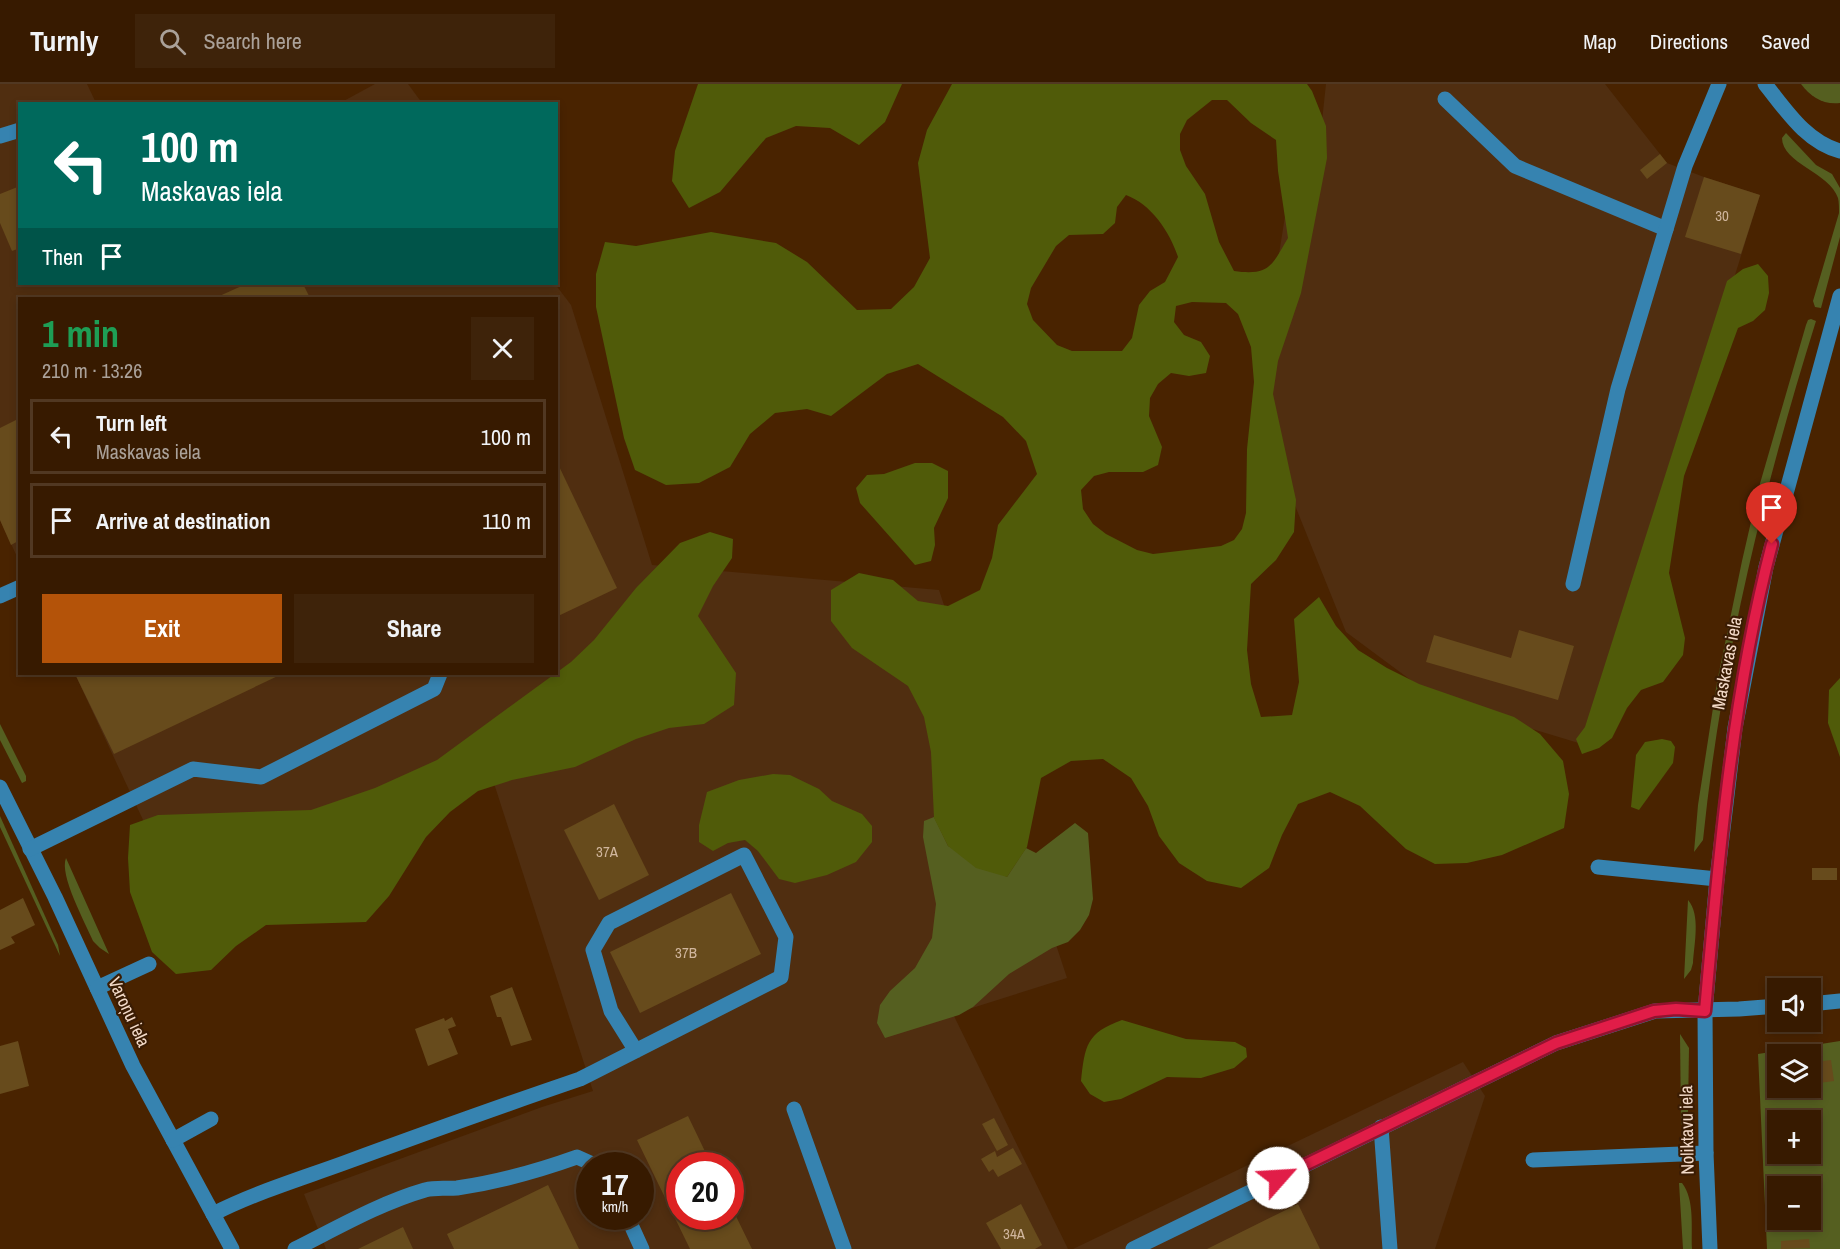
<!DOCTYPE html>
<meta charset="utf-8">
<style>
:root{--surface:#371a00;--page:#3e230a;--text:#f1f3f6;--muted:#aaa199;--line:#513822;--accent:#b45309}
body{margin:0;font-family:"Archivo Narrow",sans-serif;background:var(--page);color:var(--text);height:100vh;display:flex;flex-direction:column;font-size:22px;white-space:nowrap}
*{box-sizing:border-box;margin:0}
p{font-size:20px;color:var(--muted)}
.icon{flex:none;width:33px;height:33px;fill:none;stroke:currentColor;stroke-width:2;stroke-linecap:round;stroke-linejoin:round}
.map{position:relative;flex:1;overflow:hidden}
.side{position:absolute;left:18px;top:213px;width:540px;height:378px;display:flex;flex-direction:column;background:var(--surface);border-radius:0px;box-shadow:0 3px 9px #0003,0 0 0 2px var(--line)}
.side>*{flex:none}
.hud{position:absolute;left:18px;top:18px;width:540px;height:183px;border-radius:0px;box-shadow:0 3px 9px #0003,0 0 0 2px var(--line);background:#00695c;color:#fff;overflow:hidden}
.buttons{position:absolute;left:1767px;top:894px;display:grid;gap:12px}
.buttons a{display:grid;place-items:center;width:54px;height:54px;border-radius:0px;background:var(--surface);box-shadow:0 3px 9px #0003,0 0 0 2px var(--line);font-size:30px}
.speed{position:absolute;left:576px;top:1068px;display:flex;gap:12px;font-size:30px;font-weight:700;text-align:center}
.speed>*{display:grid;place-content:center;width:78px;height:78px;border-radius:50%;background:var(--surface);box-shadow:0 3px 9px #0003,0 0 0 2px var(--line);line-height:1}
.speed small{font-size:15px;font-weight:400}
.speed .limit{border:9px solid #d22;background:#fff;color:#111}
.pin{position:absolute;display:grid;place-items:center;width:51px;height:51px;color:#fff;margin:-62px -26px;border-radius:50% 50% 50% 0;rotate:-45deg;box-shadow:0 0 6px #0007}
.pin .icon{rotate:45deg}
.me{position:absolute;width:66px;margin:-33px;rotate:64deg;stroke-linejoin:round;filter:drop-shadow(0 0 4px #0008)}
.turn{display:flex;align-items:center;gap:21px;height:126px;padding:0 24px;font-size:27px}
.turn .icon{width:78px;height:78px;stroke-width:2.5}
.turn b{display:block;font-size:42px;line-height:51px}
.then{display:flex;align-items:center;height:57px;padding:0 24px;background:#0003;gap:12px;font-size:22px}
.round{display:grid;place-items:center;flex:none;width:63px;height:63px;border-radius:0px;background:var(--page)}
.overview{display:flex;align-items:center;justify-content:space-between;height:102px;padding:0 24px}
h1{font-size:36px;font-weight:700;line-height:45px;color:#1e9e55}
.action{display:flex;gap:12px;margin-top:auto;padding:12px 24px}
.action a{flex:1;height:69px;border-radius:0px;background:var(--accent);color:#fff;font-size:24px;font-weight:700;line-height:69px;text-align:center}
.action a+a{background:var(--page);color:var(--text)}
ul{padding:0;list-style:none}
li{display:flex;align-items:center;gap:18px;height:75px;margin:0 12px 9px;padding:0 12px;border:3px solid var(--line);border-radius:0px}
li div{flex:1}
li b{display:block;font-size:22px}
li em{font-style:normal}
header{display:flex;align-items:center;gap:36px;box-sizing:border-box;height:84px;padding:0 30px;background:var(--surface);border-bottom:2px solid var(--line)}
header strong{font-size:28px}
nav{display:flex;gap:33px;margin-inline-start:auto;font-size:21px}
.search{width:420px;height:54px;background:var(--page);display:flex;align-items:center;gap:15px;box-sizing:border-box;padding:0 21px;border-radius:0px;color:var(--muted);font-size:22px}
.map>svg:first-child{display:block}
.built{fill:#502e10;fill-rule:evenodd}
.green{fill:#555f20;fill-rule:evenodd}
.forest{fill:#505b09;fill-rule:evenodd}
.building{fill:#674b1c}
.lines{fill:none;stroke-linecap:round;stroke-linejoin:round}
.minor{stroke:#3683b0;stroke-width:15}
.route-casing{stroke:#92132f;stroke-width:15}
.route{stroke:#e11d48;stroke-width:10}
.labels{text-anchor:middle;stroke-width:4.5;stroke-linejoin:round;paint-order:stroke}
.number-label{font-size:15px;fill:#d0b69d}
.street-label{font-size:18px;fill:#f3dac8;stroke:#3a1c03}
</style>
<header>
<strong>Turnly</strong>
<div class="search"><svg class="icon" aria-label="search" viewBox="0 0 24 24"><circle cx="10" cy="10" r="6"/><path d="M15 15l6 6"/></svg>Search here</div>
<nav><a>Map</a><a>Directions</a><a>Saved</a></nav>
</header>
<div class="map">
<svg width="1840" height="1165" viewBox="0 0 1840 1165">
<rect width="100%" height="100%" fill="#492300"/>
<!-- built -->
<g class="built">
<path d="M0,0H87L96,19L20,20V200H555L571,221L652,481L939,506L1067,894L953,930L1068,1165H326L304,1110L542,1023L593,1007L482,662L172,798L75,590H556V214H20L19,477L0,436ZM590,1082H640V1132H590ZM680,1082H730V1132H680Z"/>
<path d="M375,0H408L422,19H340Z"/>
<path d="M1326,0H1605L1667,79L1704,93L1760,111L1725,223L1582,660L1439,617L1346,548L1255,322L1295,69L1318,74Z"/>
<path d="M1463,978L1485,1012L1435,1165H1073Z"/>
</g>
<!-- green -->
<g class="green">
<path d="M1801,0H1840V19C1823,21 1811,13 1801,0Z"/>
<path d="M1786,49L1816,81L1832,90L1840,104V153L1821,224L1815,223L1813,217L1839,129C1839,124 1839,118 1838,114C1830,89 1782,79 1782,54Z"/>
<path d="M1811,235L1816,237C1763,406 1721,579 1703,756L1694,768L1698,721L1717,598L1742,477L1759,403L1806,241L1808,236Z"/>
<path d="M0,640L26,692V697L22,699L0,656Z"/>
<path d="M0,732L58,861L60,872L0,743Z"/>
<path d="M934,733L948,762L1007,793L1026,764L1036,769L1075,739L1088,749L1093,815L1089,831L1080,846L1068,858L1052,864L1009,890L973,923L959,931L885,954L877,939L880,921L890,907L915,884L932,854L936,820L923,753L924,737Z"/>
<path d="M66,774L109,870L100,864L93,857C85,838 59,791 66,774Z"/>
<path d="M1688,816C1701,831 1694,860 1693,879L1691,886L1684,895Z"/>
<path d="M1680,950L1689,964L1688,1027L1687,1034L1681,1041Z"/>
<path d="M1840,957V1165H1767L1758,970ZM1778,970H1810V1004H1778ZM1778,1036H1810V1070H1778ZM1778,1102H1810V1136H1778Z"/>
<path d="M1679,1099H1682C1695,1116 1691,1144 1692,1165H1683Z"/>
</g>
<!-- forest -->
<g class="forest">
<path d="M698,0H902L885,38L859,61L830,44L796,42L766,54L720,108L689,124L672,97L675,67Z"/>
<path d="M952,0H1307L1312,7L1326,42L1327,74L1301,209L1278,277L1273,310L1296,416L1294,448L1276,476L1251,500L1247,566L1251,600L1261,633L1292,631L1299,598L1294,535L1319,513L1336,542L1358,566L1387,584L1419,600L1514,633L1540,650L1563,677L1569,710L1564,744L1502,771L1467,779L1435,780L1406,765L1360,722L1330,708L1298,720L1282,751L1269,784L1241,804L1207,797L1179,779L1159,752L1148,722L1131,694L1103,675L1071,677L1041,694L1027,763L1007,793L976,784L948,762L934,734L931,668L924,633L908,602L852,564L831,537V506L859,489L893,496L918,517L948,522L980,506L992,474L998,441L1037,390L1026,357L1003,333L918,280L887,290L831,332L807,325L775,329L750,350L730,383L699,399L666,401L635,386L624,354L596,223V190L605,158L636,162L711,148L776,159L807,178L857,226L891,225L914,203L930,174L918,79L927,46ZM1212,16H1227L1251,39L1276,56L1278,87L1288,154C1272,181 1270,192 1234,187L1219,158L1205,110L1186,82L1180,66V50L1187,36ZM1126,111C1151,120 1170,148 1178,173L1165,198L1150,207L1139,221L1132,254L1122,267H1072L1057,261L1033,236L1027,220L1031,204L1056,162L1069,151L1103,150L1115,139L1117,123ZM1192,218L1226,219L1238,230L1251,263L1254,298L1247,365L1246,429L1242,445L1234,456L1221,462L1153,470L1137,466L1106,450L1093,440L1083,425L1081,406L1094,392L1109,388H1143L1158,381L1162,363L1149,332L1150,314L1158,300L1171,289L1189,292L1206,289L1210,272L1201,258L1184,251L1174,238L1176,222Z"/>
<path d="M1758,180L1768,192L1769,209L1765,226L1753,237L1738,244L1684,392L1669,489L1685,554L1683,571L1663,598L1641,606L1627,624L1612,654L1599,664L1582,670L1576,655L1585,643L1727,197L1743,185Z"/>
<path d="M915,379H932L948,387V414L934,444L935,461L931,477L915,481L860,419L856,404L867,391L884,390Z"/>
<path d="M710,448L733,455L732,474L713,502L698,532L736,589L734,621L704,640L669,644L636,655L575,683L512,696L478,707L450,728L426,753L389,812L366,838L266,841L236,862L211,886L176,890L152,868L130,808L128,774L130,741L158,731L311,726L375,704L437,676L571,578L594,556L636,504L680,459Z"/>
<path d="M1840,594V673L1828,639L1829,606Z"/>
<path d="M1662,655L1671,657L1675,663L1673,679L1639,726L1631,723L1636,671L1645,658Z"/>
<path d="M773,690L790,691L819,705L832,717L862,730L872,742V758L856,778L827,791L795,799L779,795L758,767L745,756L728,759L713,767L699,758V741L707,708L739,696Z"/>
<path d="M1122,936L1186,955L1235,958L1246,964L1247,973L1234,984L1201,994L1167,993L1121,1015L1104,1018L1090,1010L1081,997C1085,962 1086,949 1122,936Z"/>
</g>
<!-- building -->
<g class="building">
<path d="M1660,70L1667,79L1647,95L1640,86Z"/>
<path d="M1704,93L1760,111L1741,170L1685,153Z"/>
<path d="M20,102V164L12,167L0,139V110Z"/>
<path d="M246,200H303L310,214H215Z"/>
<path d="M20,334V456L11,461L0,436V344Z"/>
<path d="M556,376L617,504L556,533Z"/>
<path d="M1519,546L1574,562L1558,616L1426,578L1434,551L1511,574Z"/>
<path d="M75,590H282L114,670Z"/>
<path d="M614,720L649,791L599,816L564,746Z"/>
<rect x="1812" y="784" width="25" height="12"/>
<path d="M731,809L761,870L640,929L610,868Z"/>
<path d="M23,814L35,841L11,853L15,859L0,866V826Z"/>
<path d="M512,903L532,956L511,962L501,933H497L490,912Z"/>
<path d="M452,933L456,942L448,945L458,970L428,982L415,945L444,934L445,937Z"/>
<path d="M18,957L29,1002L0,1010V962Z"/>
<path d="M1831,976L1834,997L1819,999L1815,978Z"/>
<path d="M688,1032L712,1082H680V1132H730V1120L752,1165H690L637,1056Z"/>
<path d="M994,1034L1008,1061L997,1067L982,1040Z"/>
<path d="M1013,1064L1022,1080L998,1093L993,1085L989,1088L981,1075L995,1067L997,1073Z"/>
<path d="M548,1101L579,1165H454L447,1150Z"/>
<path d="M1021,1120L1042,1161L1035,1165H1001L986,1139Z"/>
<path d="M1298,1120L1320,1165H1207Z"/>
<path d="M403,1143L413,1165H358Z"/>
<path d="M1809,1155L1810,1164L1781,1165V1157Z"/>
</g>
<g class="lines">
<!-- minor -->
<g class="minor">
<path d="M1765,0C1786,26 1806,58 1840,67"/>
<path d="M1445,15L1515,82L1666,145"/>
<path d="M0,52L20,46"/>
<path d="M1573,500L1618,305L1685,82L1719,0"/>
<path d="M0,512L20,503"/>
<path d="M0,703L55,813L133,982L232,1165"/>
<path d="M30,765L193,685L261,693L434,605L440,590"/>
<path d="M1598,783L1717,795"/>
<path d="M97,904L149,880"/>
<path d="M1810,920L1840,917"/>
<path d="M794,1025L844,1165"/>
<path d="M1381,1043L1390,1165"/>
<path d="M173,1056L211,1035"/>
<path d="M1533,1076L1706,1069"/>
<path d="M213,1130C254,1109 300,1095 344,1079C423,1050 501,1022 580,995L588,991L781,893L786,853L744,771L609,839L593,866L611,927L636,967"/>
<path d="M627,1132L642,1165"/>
<path d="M295,1165C337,1144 380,1119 425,1106C437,1103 445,1105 457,1104C498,1098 538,1087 577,1073L597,1082"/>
<path d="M1133,1165L1556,959L1655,927L1739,925L1778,922"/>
<path d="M1710,1165L1706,1069L1705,927L1717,795L1735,644L1766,483L1840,212"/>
</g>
</g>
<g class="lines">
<defs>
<path id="route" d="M1278,1094L1556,959L1654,927L1676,925L1705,927C1719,770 1732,612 1772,460"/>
</defs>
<!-- route casing -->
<use href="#route" class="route-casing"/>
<!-- route -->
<use href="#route" class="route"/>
</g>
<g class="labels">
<!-- number labels -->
<g class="number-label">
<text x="1722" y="137">30</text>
<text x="607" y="773">37A</text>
<text x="686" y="874">37B</text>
<text x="1014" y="1155">34A</text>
</g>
<!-- street labels -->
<g class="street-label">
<text transform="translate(1727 579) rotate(-79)" y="6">Maskavas iela</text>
<text transform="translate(129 928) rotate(65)" y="6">Varoņu iela</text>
<text transform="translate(1687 1046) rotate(-91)" y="6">Noliktavu iela</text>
</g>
</g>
</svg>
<div class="buttons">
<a><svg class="icon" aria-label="sound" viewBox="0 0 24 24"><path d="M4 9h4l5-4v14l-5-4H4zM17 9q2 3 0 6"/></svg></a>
<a><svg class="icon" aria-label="layers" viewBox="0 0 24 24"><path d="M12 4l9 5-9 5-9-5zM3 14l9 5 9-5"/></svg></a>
<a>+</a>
<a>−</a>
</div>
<div class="speed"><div>17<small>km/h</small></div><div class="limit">20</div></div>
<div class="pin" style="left:1772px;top:460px;background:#d93025"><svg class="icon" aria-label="arrive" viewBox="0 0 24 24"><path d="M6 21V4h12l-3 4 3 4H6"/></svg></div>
<svg class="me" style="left:1278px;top:1094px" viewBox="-20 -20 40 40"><circle r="19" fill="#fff"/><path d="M0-13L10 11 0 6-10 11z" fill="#e11d48"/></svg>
<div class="hud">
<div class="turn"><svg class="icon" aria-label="left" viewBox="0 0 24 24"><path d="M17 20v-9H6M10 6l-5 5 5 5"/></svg><div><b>100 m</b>Maskavas iela</div></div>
<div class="then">Then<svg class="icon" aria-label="arrive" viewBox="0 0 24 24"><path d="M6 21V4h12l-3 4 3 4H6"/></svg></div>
</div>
<section class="side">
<div class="overview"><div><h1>1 min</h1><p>210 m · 13:26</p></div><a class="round"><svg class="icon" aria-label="close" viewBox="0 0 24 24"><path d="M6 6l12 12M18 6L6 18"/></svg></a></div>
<ul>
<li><svg class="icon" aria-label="left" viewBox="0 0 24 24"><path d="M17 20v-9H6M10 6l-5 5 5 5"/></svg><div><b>Turn left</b><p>Maskavas iela</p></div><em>100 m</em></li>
<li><svg class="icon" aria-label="arrive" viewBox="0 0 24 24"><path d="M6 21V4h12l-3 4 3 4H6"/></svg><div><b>Arrive at destination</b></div><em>110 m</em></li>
</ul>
<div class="action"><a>Exit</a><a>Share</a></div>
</section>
</div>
